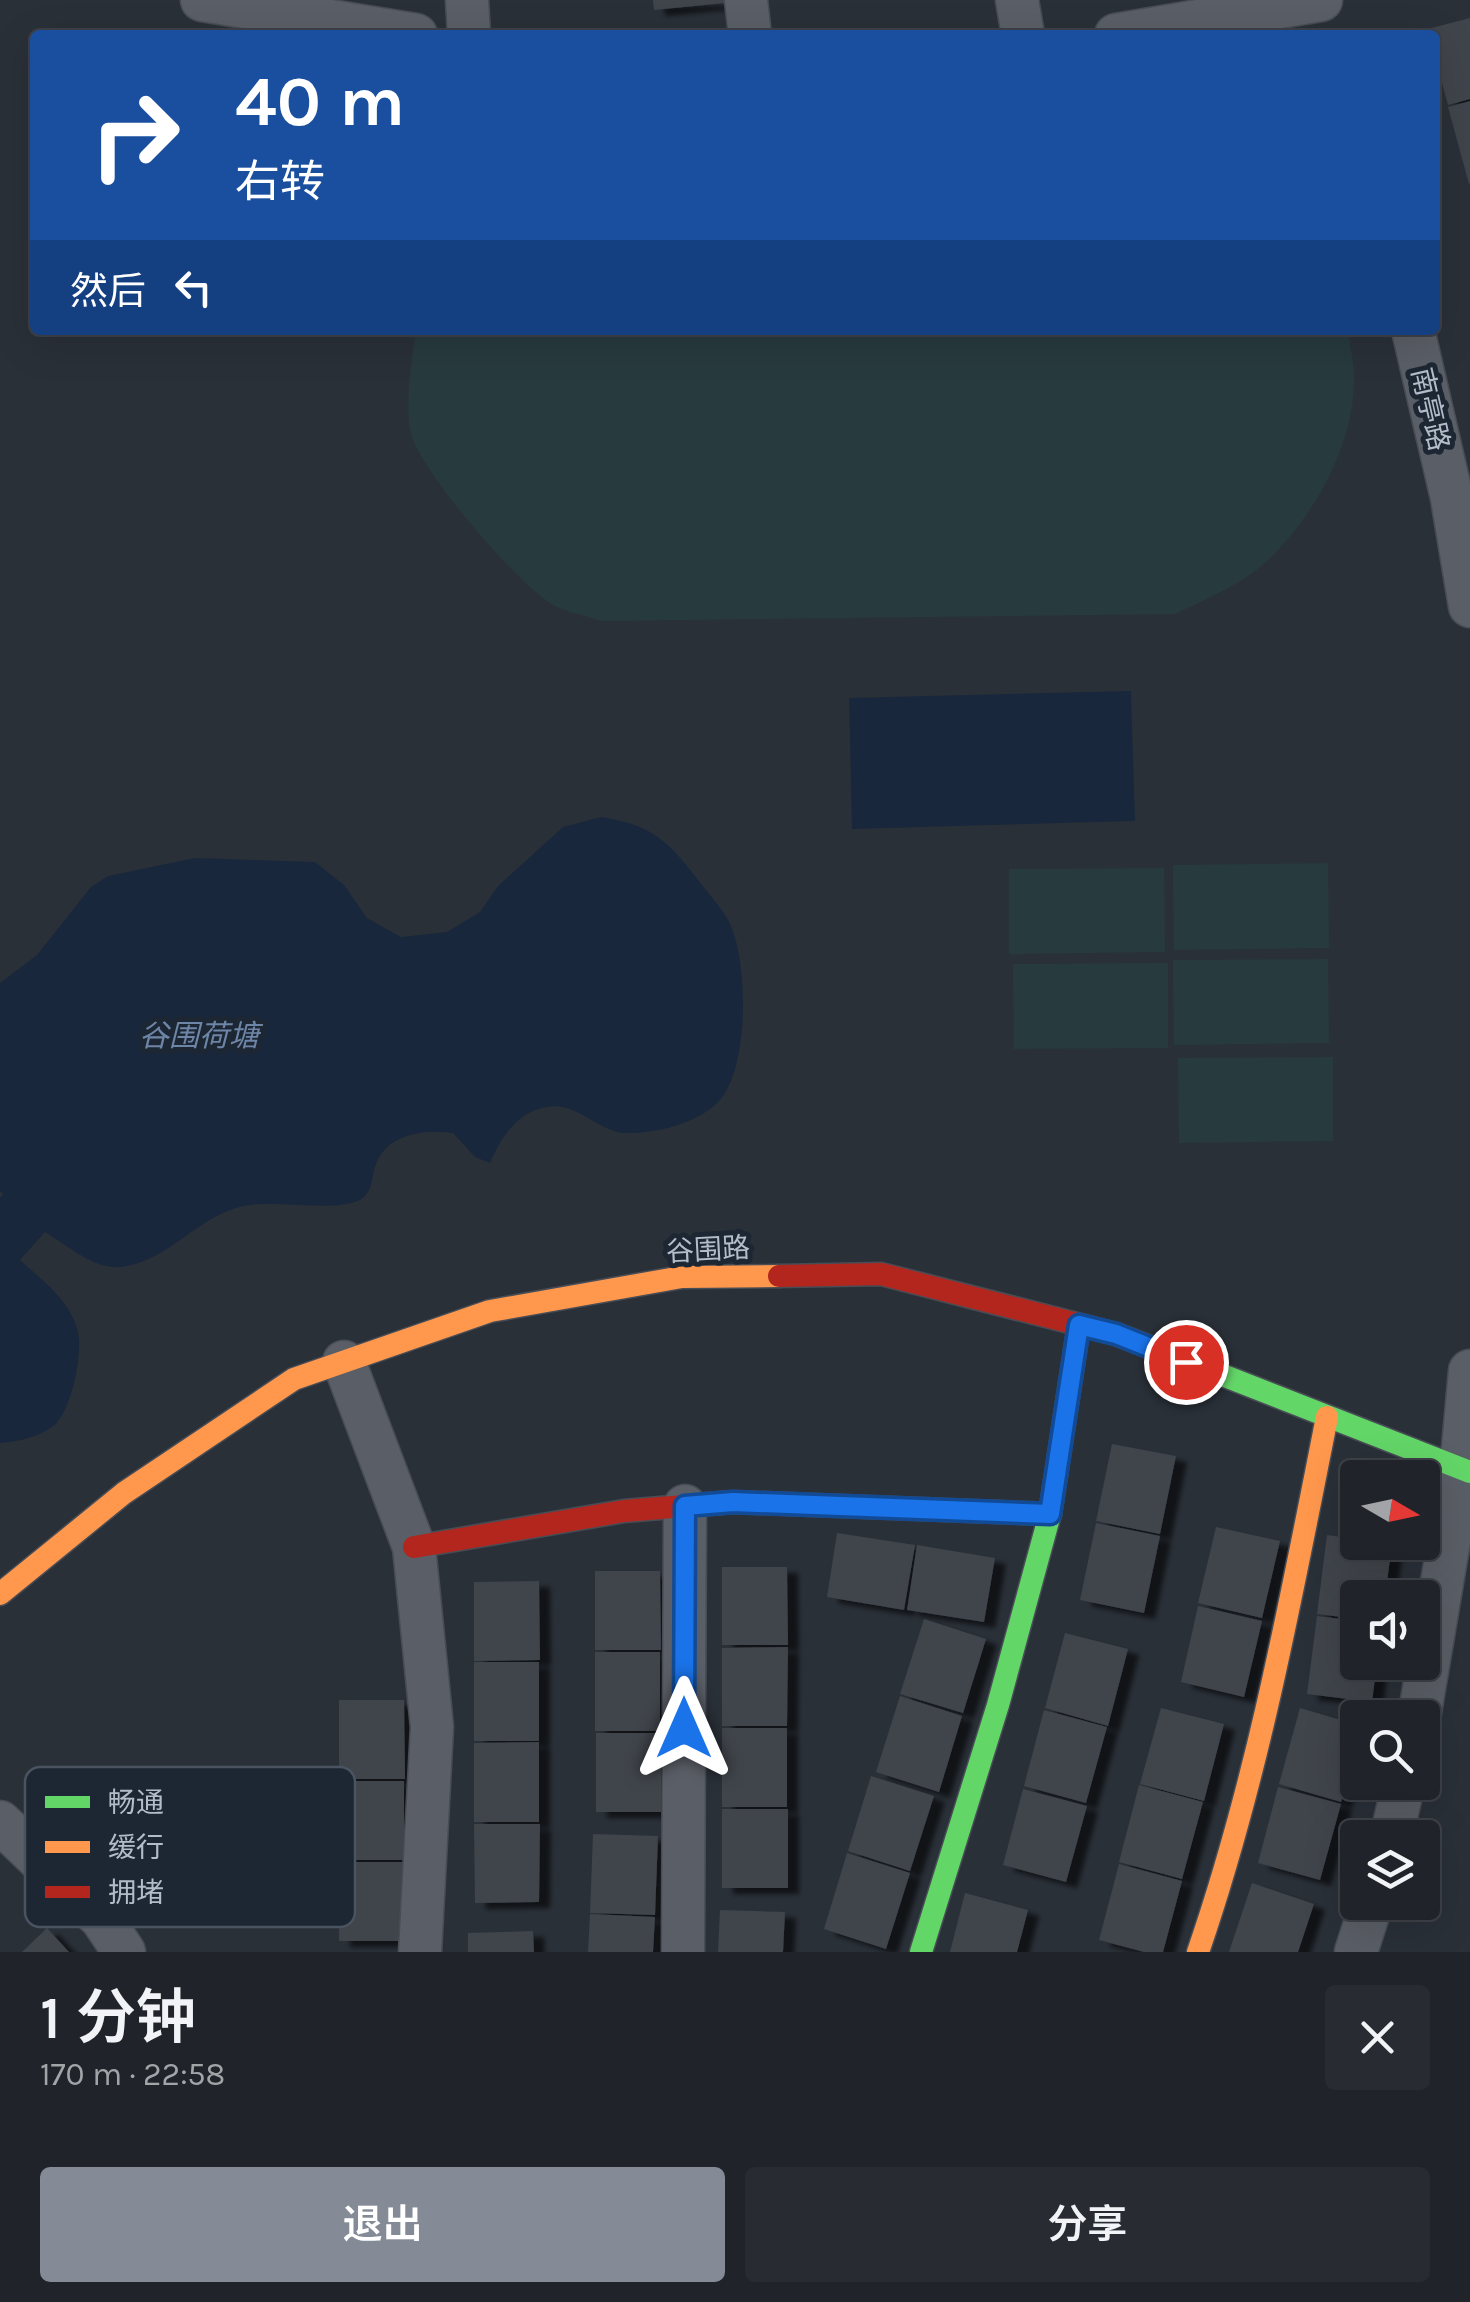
<!DOCTYPE html>
<html lang="zh">
<meta charset="utf-8">
<style>
:root{--surface:#20242a;--page:#282c32;--text:#f1f3f6;--muted:#a2a4a8;--line:#3d4147;--accent:#848b96}
body{margin:0;font-family:Karla,"Noto Sans SC",sans-serif;background:var(--page);color:var(--text);height:100vh;display:flex;flex-direction:column;font-size:38px;white-space:nowrap}
*{box-sizing:border-box;margin:0}
p{font-size:32px;color:var(--muted)}
.icon{flex:none;width:55px;height:55px;fill:none;stroke:currentColor;stroke-width:2;stroke-linecap:round;stroke-linejoin:round}
.map{position:relative;height:1952px;overflow:hidden}
.panel{display:flex;flex-direction:column;background:var(--surface);flex:1}
.panel>*{flex:none}
.banner{position:absolute;left:30px;top:30px;width:1410px;height:305px;border-radius:10px;box-shadow:0 10px 40px #0002,0 0 0 2px var(--line);background:#1a4fa0;color:#fff;overflow:hidden}
.needle{width:65px;rotate:99deg}
.fabs{position:absolute;left:1340px;top:1460px;display:grid;gap:20px}
.fabs a{display:grid;place-items:center;width:100px;height:100px;border-radius:10px;background:var(--surface);box-shadow:0 10px 40px #0002,0 0 0 2px var(--line);font-size:50px}
.pin{position:absolute;display:grid;place-items:center;width:85px;height:85px;color:#fff;margin:-42px;border:5px solid #fff;border-radius:50%;box-shadow:0 2px 10px #0007}
.me{position:absolute;width:110px;margin:-55px;rotate:0deg;stroke-linejoin:round;filter:drop-shadow(0 0 8px #0008)}
.turn{display:flex;align-items:center;gap:35px;height:210px;padding:0 40px;font-size:45px}
.turn .icon{width:130px;height:130px;stroke-width:2.5}
.turn b{display:block;font-size:70px;line-height:85px}
.then{display:flex;align-items:center;height:95px;padding:0 40px;background:#0003;gap:20px;font-size:38px}
.round{display:grid;place-items:center;flex:none;width:105px;height:105px;border-radius:10px;background:var(--page)}
.summary{display:flex;align-items:center;justify-content:space-between;height:170px;padding:0 40px}
h1{font-size:60px;font-weight:600;line-height:75px}
.action{display:flex;gap:20px;margin-top:auto;padding:20px 40px}
.action a{flex:1;height:115px;border-radius:10px;background:var(--accent);color:#fff;font-size:40px;font-weight:600;line-height:115px;text-align:center}
.action a+a{background:var(--page);color:var(--text)}
.map>svg:first-child{display:block}
.green{fill:#273a3e}
.water{fill:#19273c}
.building{fill:#3f444c;filter:url(#shadow)}
.lines{fill:none;stroke-linecap:round;stroke-linejoin:round}
.street-casing{stroke:#484c55;stroke-width:45}
.fast-casing{stroke:#484c55;stroke-width:25}
.slow-casing{stroke:#484c55;stroke-width:25}
.jam-casing{stroke:#484c55;stroke-width:25}
.street{stroke:#5a5e66;stroke-width:42}
.fast{stroke:#63d668;stroke-width:22}
.slow{stroke:#ff974d;stroke-width:22}
.jam{stroke:#b3261e;stroke-width:22}
.route-casing{stroke:#114b97;stroke-width:25}
.route{stroke:#1a73e8;stroke-width:18}
.labels{text-anchor:middle;stroke-width:10;stroke-linejoin:round;paint-order:stroke}
.street-label{font-size:28px;fill:#b4bcc9;stroke:#1d2633}
.water-label{font-size:30px;font-style:italic;fill:#6d86a8;stroke:#1d2633}
.key{fill:#1d2633;stroke:#4a5360;stroke-width:2.5}
.key-label{font-size:28px;fill:#b4bcc9}
</style>
<div class="map">
<svg width="1470" height="1952" viewBox="0 0 1470 1952">
<defs>
<filter id="shadow"><feDropShadow dx="11" dy="6" stdDeviation="2.5" flood-color="#0009"/></filter>
</defs>
<rect width="100%" height="100%" fill="#2a3038"/>
<!-- green -->
<g class="green">
<path d="M416,330H1348C1350,347 1355,366 1354,384C1352,448 1314,516 1268,560C1243,584 1206,599 1175,614L602,621C586,616 565,612 551,604C516,581 418,470 410,430C405,402 412,359 416,330Z"/>
<path d="M1328,863L1329,948L1174,950L1173,865Z"/>
<path d="M1164,868L1165,952L1009,954V869Z"/>
<path d="M1328,959L1329,1043L1174,1045L1173,960Z"/>
<path d="M1168,963V1048L1014,1049L1013,964Z"/>
<path d="M1333,1057V1141L1179,1143L1178,1058Z"/>
</g>
<!-- water -->
<g class="water">
<path d="M1131,691L1135,821L852,829L849,698Z"/>
<path d="M601,817C653,825 668,841 699,881C708,893 719,905 727,918C749,956 749,1060 723,1096C705,1122 656,1134 626,1133C599,1133 577,1101 547,1107C517,1112 501,1137 490,1163L475,1157L453,1133C423,1130 386,1133 375,1167C371,1179 373,1192 360,1200C334,1213 276,1199 244,1206C197,1216 168,1262 121,1267C94,1270 67,1245 45,1232L20,1260C42,1280 71,1301 78,1332C83,1355 71,1414 52,1427C39,1437 16,1442 0,1443V1198L3,1194L0,1191V983L37,955L91,887L108,876L195,858L315,862L344,885L367,918L401,937L447,932L480,912L498,886L563,827Z"/>
</g>
<!-- building -->
<g class="building">
<path d="M653,0H725V3L654,10Z"/>
<path d="M1470,18V99L1448,105L1435,57V35H1429L1428,29Z"/>
<path d="M1470,101V183L1469,184L1448,107Z"/>
<path d="M1112,1444L1176,1456L1160,1534L1096,1521Z"/>
<path d="M1096,1523L1160,1536L1144,1613L1080,1600Z"/>
<path d="M1216,1527L1280,1541L1262,1618L1198,1603Z"/>
<path d="M837,1533L915,1545L904,1610L827,1597Z"/>
<path d="M1327,1535L1358,1539V1542L1392,1543L1385,1598H1358V1619L1317,1614Z"/>
<path d="M917,1545L995,1558L984,1622L907,1610Z"/>
<path d="M722,1567H787L788,1645H722Z"/>
<path d="M595,1571H660L661,1650H595Z"/>
<path d="M539,1581L540,1660L474,1661V1582Z"/>
<path d="M1198,1606L1262,1621L1244,1697L1181,1682Z"/>
<path d="M1317,1616L1358,1621V1662H1377L1372,1702L1307,1694Z"/>
<path d="M924,1619L986,1639L963,1713L900,1694Z"/>
<path d="M1065,1633L1128,1649L1108,1726L1045,1708Z"/>
<path d="M788,1647L787,1726H722V1648Z"/>
<rect x="595" y="1652" width="65" height="79"/>
<rect x="474" y="1662" width="65" height="79"/>
<path d="M900,1696L962,1716L939,1792L876,1772Z"/>
<path d="M339,1700H404L405,1779H339Z"/>
<path d="M1161,1708L1224,1724L1204,1801L1140,1784Z"/>
<path d="M1300,1708L1358,1725V1743L1341,1802L1279,1784Z"/>
<path d="M1044,1710L1107,1727L1086,1803L1024,1786Z"/>
<rect x="722" y="1728" width="65" height="79"/>
<rect x="596" y="1733" width="65" height="79"/>
<path d="M539,1742V1822H474V1743Z"/>
<path d="M871,1776L934,1796L910,1871L848,1851Z"/>
<rect x="339" y="1781" width="65" height="79"/>
<path d="M1139,1785L1203,1802L1182,1879L1119,1862Z"/>
<path d="M1278,1787L1341,1804L1320,1880L1258,1863Z"/>
<path d="M1023,1789L1087,1806L1066,1882L1003,1865Z"/>
<rect x="722" y="1809" width="66" height="79"/>
<path d="M474,1824H540L539,1902L475,1903Z"/>
<path d="M593,1834L658,1836L655,1915L590,1913Z"/>
<path d="M847,1853L910,1873L886,1949L824,1929Z"/>
<path d="M340,1862H404L405,1941H339Z"/>
<path d="M1119,1864L1182,1881L1163,1952H1144L1099,1940Z"/>
<path d="M1252,1883L1314,1904L1298,1952H1229Z"/>
<path d="M965,1893L1028,1910L1017,1952H950Z"/>
<path d="M720,1910L785,1912L783,1952H718Z"/>
<path d="M590,1914L655,1917L653,1952H588Z"/>
<path d="M47,1928L69,1952H22Z"/>
<path d="M533,1931L534,1952H468V1933Z"/>
</g>
<g class="lines">
<defs>
<g id="street">
<path d="M202,0L416,35"/>
<path d="M467,0L469,35"/>
<path d="M746,0L750,35"/>
<path d="M1017,0L1023,35"/>
<path d="M1116,35L1321,0"/>
<path d="M1413,330L1452,498L1470,606"/>
<path d="M344,1362L414,1547L432,1727L420,1952"/>
<path d="M1419,1718L1461,1470L1470,1371"/>
<path d="M0,1822L102,1919L124,1952"/>
<path d="M1391,1838L1404,1782"/>
<path d="M683,1952L685,1506"/>
<path d="M1356,1952L1372,1902"/>
</g>
<g id="fast">
<path d="M1189,1362L1470,1472"/>
<path d="M921,1952L998,1705L1050,1514L1079,1325"/>
</g>
<g id="slow">
<path d="M0,1594L124,1493L294,1379L490,1311L682,1277L779,1276"/>
<path d="M1198,1952C1258,1778 1291,1598 1327,1417"/>
</g>
<g id="jam">
<path d="M779,1276L881,1274L1116,1334L1189,1362"/>
<path d="M414,1547L624,1511L733,1502L1050,1514"/>
</g>
</defs>
<!-- street casing -->
<use href="#street" class="street-casing"/>
<!-- fast casing -->
<use href="#fast" class="fast-casing"/>
<!-- slow casing -->
<use href="#slow" class="slow-casing"/>
<!-- jam casing -->
<use href="#jam" class="jam-casing"/>
<!-- street -->
<use href="#street" class="street"/>
<!-- fast -->
<use href="#fast" class="fast"/>
<!-- slow -->
<use href="#slow" class="slow"/>
<!-- jam -->
<use href="#jam" class="jam"/>
</g>
<g class="lines">
<defs>
<path id="route" d="M684,1728L685,1506L733,1502L1050,1514L1079,1325L1116,1334L1186,1362"/>
</defs>
<!-- route casing -->
<use href="#route" class="route-casing"/>
<!-- route -->
<use href="#route" class="route"/>
</g>
<g class="labels">
<!-- street labels -->
<g class="street-label">
<text transform="translate(1431 409) rotate(77)" y="10">南亭路</text>
<text transform="translate(708 1249) rotate(-3)" y="10">谷围路</text>
</g>
<!-- water labels -->
<g class="water-label">
<text x="199" y="1046">谷围荷塘</text>
</g>
</g>
<!-- legend -->
<rect x="25" y="1767" width="330" height="160" rx="15" class="key"/>
<rect x="45" y="1796" width="45" height="12" fill="#63d668"/>
<rect x="45" y="1841" width="45" height="12" fill="#ff974d"/>
<rect x="45" y="1886" width="45" height="12" fill="#b3261e"/>
<g class="key-label">
<text x="108" y="1812">畅通</text>
<text x="108" y="1857">缓行</text>
<text x="108" y="1902">拥堵</text>
</g>
</svg>
<div class="fabs">
<a><svg class="needle" viewBox="-14 -14 28 28"><path d="M0-13l5 13h-10z" fill="#e53935"/><path d="M0 13l5-13h-10z" fill="#a2a4a8"/></svg></a>
<a><svg class="icon" aria-label="sound" viewBox="0 0 24 24"><path d="M4 9h4l5-4v14l-5-4H4zM17 9q2 3 0 6"/></svg></a>
<a><svg class="icon" aria-label="search" viewBox="0 0 24 24"><circle cx="10" cy="10" r="6"/><path d="M15 15l6 6"/></svg></a>
<a><svg class="icon" aria-label="layers" viewBox="0 0 24 24"><path d="M12 4l9 5-9 5-9-5zM3 14l9 5 9-5"/></svg></a>
</div>
<div class="pin" style="left:1186px;top:1362px;background:#d93025"><svg class="icon" aria-label="arrive" viewBox="0 0 24 24"><path d="M6 21V4h12l-3 4 3 4H6"/></svg></div>
<svg class="me" style="left:684px;top:1728px" viewBox="-20 -20 40 40"><path d="M0-17L14 15 0 8-14 15z" fill="#1a73e8" stroke="#fff" stroke-width="4"/></svg>
<div class="banner">
<div class="turn"><svg class="icon" aria-label="right" viewBox="0 0 24 24"><path d="M7 20v-9h11M14 6l5 5-5 5"/></svg><div><b>40 m</b>右转</div></div>
<div class="then">然后<svg class="icon" aria-label="left" viewBox="0 0 24 24"><path d="M17 20v-9H6M10 6l-5 5 5 5"/></svg></div>
</div>
</div>
<section class="panel">
<div class="summary"><div><h1>1 分钟</h1><p>170 m · 22:58</p></div><a class="round"><svg class="icon" aria-label="close" viewBox="0 0 24 24"><path d="M6 6l12 12M18 6L6 18"/></svg></a></div>
<div class="action"><a>退出</a><a>分享</a></div>
</section>
